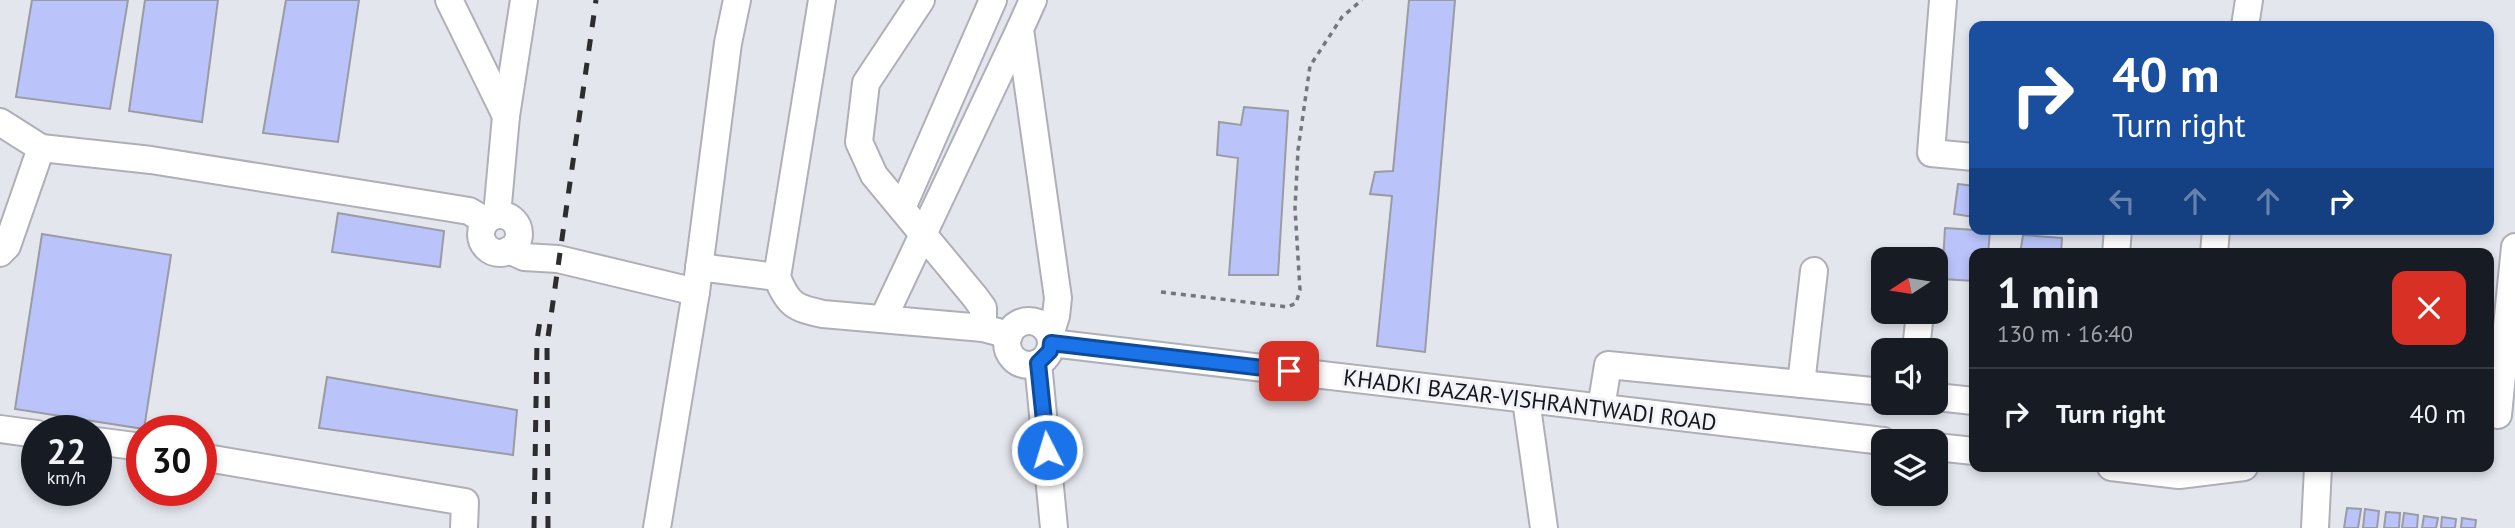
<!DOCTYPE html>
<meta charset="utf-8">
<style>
:root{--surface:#171b24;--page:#20242c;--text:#f1f3f6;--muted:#9ea1a6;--line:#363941}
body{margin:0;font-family:"PT Sans",sans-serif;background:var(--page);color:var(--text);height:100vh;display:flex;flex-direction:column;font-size:26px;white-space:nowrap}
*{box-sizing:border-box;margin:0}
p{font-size:23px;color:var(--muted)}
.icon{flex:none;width:38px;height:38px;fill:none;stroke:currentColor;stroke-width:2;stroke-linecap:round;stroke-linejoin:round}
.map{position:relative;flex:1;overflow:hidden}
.drawer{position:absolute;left:1969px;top:248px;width:525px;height:224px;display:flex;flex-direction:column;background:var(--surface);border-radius:14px;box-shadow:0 4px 10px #0003}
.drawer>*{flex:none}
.hud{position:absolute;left:1969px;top:21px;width:525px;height:214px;border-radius:14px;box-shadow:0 4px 10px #0003;background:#1a4fa0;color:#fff;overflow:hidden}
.needle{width:46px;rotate:258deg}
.buttons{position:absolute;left:1871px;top:247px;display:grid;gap:14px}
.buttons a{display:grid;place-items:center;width:77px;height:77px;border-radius:14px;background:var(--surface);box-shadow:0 4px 10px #0003;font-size:35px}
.speed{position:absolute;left:21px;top:415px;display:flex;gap:14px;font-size:35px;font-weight:700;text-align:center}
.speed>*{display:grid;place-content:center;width:91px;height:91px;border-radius:50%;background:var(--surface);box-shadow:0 4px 10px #0003;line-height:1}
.speed small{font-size:18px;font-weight:400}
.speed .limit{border:10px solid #d22;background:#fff;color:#111}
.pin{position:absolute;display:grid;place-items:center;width:60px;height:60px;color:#fff;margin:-30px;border-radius:14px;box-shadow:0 4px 10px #0006}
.me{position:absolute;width:77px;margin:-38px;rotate:355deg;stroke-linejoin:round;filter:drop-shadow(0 0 5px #0008)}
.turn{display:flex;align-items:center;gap:24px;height:147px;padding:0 28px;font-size:32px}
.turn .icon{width:91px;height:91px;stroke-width:2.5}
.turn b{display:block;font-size:49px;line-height:60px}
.lanes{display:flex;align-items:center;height:66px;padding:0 28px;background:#0003;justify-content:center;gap:35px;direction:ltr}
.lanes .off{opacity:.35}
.round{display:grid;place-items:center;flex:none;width:74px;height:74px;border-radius:14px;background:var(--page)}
.overview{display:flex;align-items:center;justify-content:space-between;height:119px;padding:0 28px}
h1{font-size:42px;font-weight:700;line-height:52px}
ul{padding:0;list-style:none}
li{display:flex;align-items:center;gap:21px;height:91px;padding:0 28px;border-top:2px solid var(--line)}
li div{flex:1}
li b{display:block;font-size:26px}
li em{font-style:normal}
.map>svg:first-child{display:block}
.building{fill:#bac4fa;stroke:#9a9ba3;stroke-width:2}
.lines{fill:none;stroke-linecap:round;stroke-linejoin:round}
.minor-casing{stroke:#aeafb7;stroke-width:30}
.path{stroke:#76777c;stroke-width:3.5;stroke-dasharray:5 5;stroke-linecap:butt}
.minor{stroke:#fff;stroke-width:26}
.rail{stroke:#2d2d30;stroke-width:5;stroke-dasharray:12 12;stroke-linecap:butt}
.route-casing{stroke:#114b97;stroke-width:18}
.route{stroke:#1a73e8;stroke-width:12}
.labels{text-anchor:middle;stroke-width:6;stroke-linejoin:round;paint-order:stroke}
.street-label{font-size:23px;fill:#161619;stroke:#f1f3fb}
</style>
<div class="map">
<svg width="2515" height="528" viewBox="0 0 2515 528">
<rect width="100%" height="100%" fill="#e4e6ee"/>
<!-- building -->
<g class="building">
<path d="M32,0H128L110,109L16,97Z"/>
<path d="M145,0H218L202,122L129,111Z"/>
<path d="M286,0H359L338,142L263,133Z"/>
<path d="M1409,0H1455L1425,352L1377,346L1392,196L1370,194L1375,172L1393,171Z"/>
<path d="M1244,107L1288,111L1278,275H1229L1238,158L1217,155L1219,122L1241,125Z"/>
<path d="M1958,184L1974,186V217L1954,214Z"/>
<path d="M338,213L444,231L440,267L332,252Z"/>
<path d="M1945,228L1990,231L1988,254H1974V281L1942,279Z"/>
<path d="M42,234L171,255L144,429L15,409Z"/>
<path d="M2023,235L2062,238L2061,254H2020Z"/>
<path d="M327,377L517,410L513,455L319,428Z"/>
<path d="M2347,508L2361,509L2358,528H2344Z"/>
<path d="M2365,509L2379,511L2377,528H2363Z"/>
<path d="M2386,512L2400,513L2399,528H2384Z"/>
<path d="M2404,513L2418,515L2417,528H2402Z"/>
<path d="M2424,516L2438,518L2436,528H2422Z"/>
<path d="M2442,517L2456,519L2455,528H2441Z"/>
<path d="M2462,518L2476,520L2475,528H2461Z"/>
</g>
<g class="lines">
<defs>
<g id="minor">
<path d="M449,0L506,116"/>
<path d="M822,0L777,277C788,305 795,308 823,314L983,328L1009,335"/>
<path d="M921,0L866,83L859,142L874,175L975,297L983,308V328"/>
<path d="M1033,0L1020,29L1058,298L1056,316L1050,335"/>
<path d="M1943,0L1931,153L1974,157"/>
<path d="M2245,26L2249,0"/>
<path d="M0,122L41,148L7,246L0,253"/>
<path d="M41,148L151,160L451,208L469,211L486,221"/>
<path d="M902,208L993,0"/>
<path d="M497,215L506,116L524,0"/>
<circle cx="500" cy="234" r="19"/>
<path d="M509,250L524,257L558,259L696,292"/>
<path d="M2116,254L2118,229"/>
<path d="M2214,254L2216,229"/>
<path d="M699,267L777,277"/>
<path d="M883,319L1020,29"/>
<circle cx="1029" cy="343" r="22"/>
<path d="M1051,343L1883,441"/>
<path d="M1916,350L1919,322"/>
<path d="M1038,363L1054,528"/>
<path d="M1801,384L1814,271"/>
<path d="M1936,397L1974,401"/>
<path d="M1526,400L1544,528"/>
<path d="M1601,408L1608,365L1883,392"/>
<path d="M2498,415L2515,247"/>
<path d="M0,429L37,434"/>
<path d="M96,441L142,447"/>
<path d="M1936,447L1974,451"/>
<path d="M201,457L465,502L464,528"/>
<path d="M2111,467L2179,475L2244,467"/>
<path d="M657,528L696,292L728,43L737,0"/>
<path d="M2315,528L2318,467"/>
</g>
</defs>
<!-- minor casing -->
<use href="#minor" class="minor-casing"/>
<!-- path -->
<path class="path" d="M1161,292L1288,307L1296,303L1300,290L1295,208L1298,150L1310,66L1342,17L1362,0"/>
<!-- minor -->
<use href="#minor" class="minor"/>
<!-- rail -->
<g class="rail">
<path d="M534,528L537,340L541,315"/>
<path d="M548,528L547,344L596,0"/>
</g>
</g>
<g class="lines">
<defs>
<path id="route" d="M1047,450L1038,363L1050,351L1051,343L1289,371"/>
</defs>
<!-- route casing -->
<use href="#route" class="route-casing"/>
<!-- route -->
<use href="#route" class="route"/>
</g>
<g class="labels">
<!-- street labels -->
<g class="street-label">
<text transform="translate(1530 400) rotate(7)" y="8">KHADKI BAZAR-VISHRANTWADI ROAD</text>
</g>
</g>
</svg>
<div class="buttons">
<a><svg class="needle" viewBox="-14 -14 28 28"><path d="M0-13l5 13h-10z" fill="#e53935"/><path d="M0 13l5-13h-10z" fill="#9ea1a6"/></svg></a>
<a><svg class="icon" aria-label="sound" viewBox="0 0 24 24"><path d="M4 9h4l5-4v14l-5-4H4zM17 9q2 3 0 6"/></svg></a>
<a><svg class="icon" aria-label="layers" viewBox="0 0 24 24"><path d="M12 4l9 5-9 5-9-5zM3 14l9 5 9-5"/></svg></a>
</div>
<div class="speed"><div>22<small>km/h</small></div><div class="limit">30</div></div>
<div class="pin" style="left:1289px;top:371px;background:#d93025"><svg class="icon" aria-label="arrive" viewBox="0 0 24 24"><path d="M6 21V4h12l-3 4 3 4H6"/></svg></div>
<svg class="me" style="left:1047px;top:450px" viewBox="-20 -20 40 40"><circle r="17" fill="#1a73e8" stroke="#fff" stroke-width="3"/><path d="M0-11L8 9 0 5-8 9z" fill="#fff"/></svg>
<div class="hud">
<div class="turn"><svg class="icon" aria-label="right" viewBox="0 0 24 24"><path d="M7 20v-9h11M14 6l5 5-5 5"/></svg><div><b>40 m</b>Turn right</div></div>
<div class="lanes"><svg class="icon off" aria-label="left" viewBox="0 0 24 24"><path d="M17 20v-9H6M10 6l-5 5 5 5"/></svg><svg class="icon off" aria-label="ahead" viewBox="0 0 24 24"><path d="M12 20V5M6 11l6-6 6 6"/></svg><svg class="icon off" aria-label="ahead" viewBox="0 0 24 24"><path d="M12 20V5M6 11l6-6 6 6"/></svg><svg class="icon" aria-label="right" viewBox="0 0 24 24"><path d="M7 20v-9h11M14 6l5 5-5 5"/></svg></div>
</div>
<section class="drawer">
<div class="overview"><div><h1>1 min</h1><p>130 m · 16:40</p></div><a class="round" style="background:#d93025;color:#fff"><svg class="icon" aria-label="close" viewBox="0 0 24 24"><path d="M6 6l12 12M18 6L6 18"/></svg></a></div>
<ul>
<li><svg class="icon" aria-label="right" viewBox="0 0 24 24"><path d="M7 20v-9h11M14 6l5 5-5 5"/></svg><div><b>Turn right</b></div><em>40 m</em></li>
</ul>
</section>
</div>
